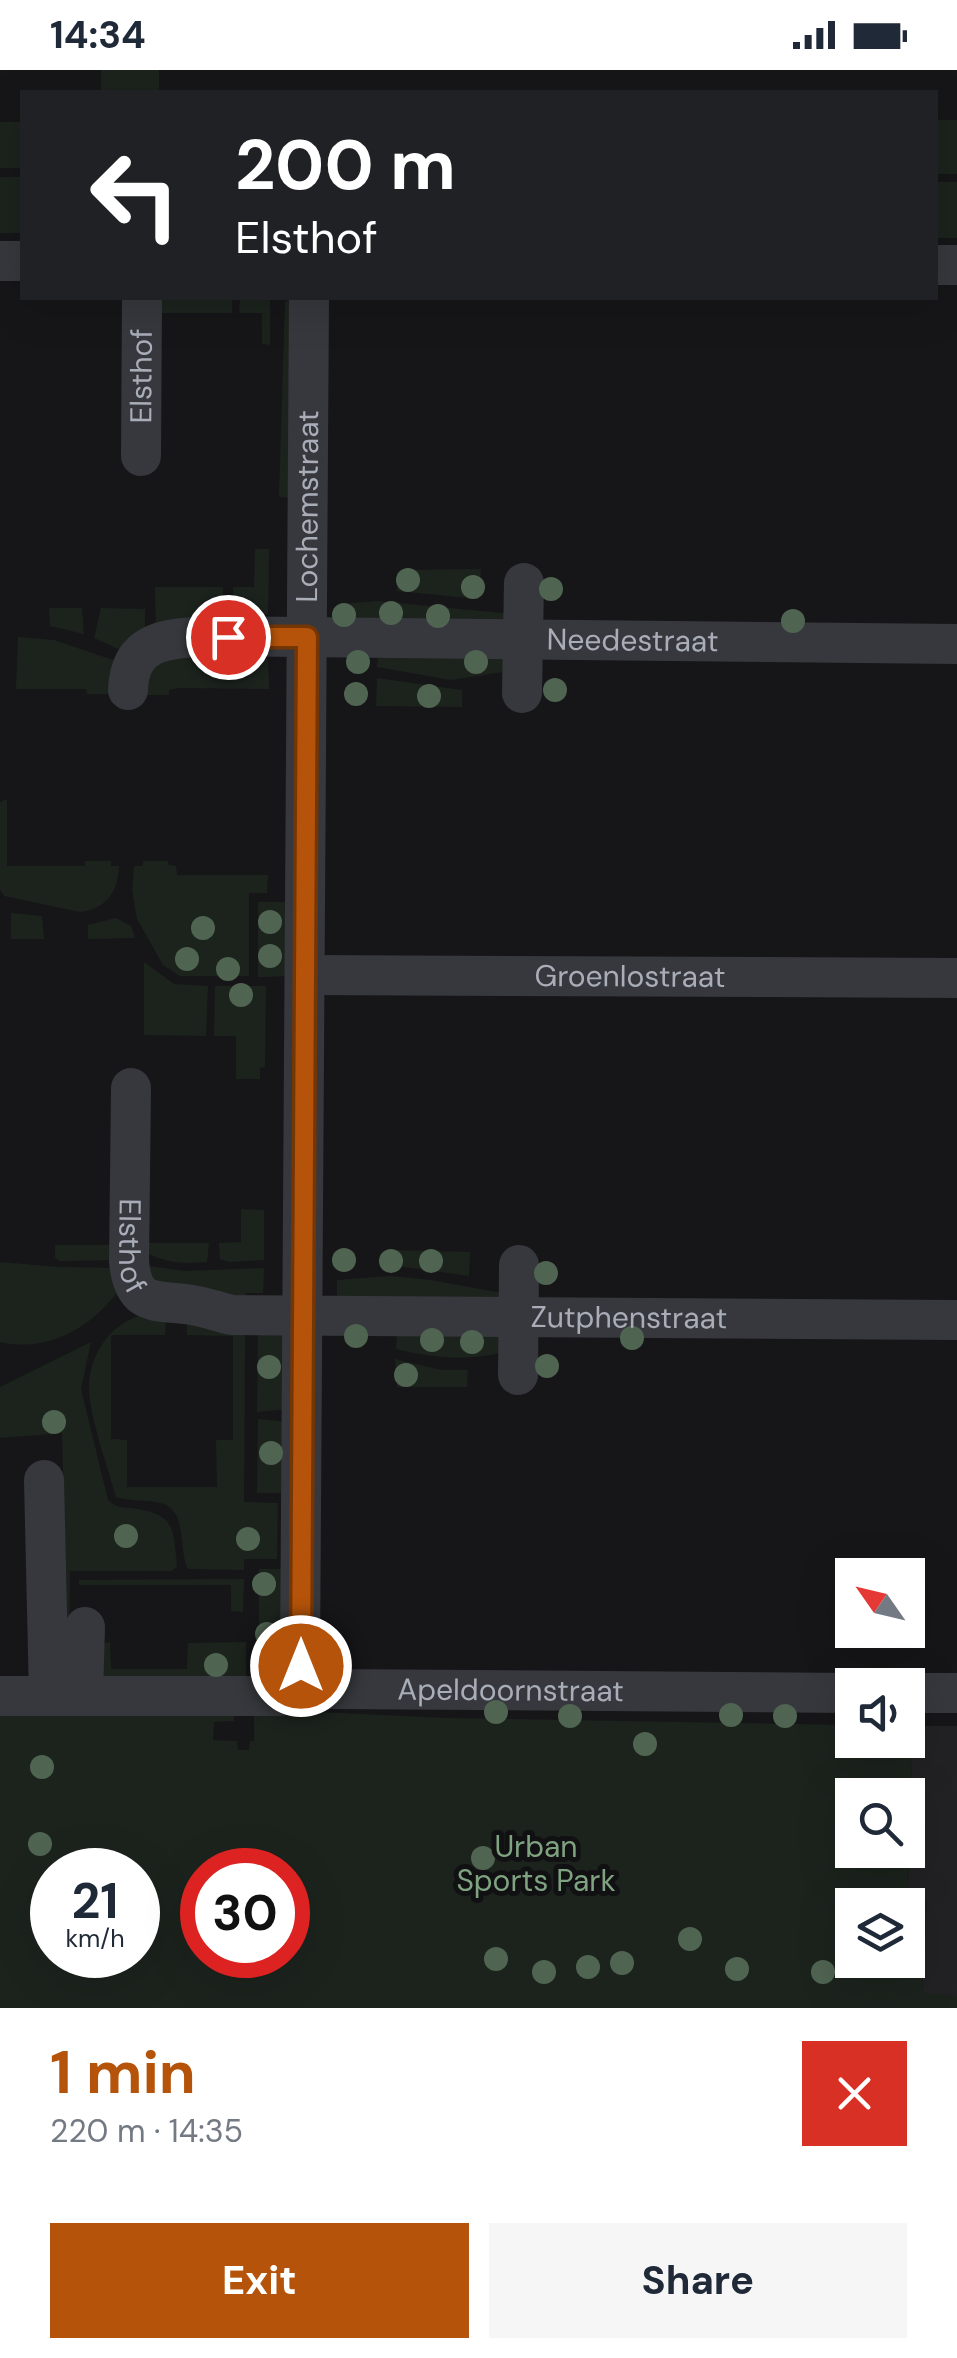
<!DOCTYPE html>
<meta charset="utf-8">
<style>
:root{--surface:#fff;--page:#f6f6f7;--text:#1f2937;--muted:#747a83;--accent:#b45309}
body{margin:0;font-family:"DM Sans",sans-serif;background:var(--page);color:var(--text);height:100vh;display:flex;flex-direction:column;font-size:38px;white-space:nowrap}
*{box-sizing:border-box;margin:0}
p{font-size:32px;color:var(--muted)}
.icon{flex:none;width:55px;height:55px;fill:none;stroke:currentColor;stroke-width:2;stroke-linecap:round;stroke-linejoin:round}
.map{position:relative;height:1938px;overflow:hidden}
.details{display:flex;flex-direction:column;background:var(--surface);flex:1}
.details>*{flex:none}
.hud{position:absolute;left:20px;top:20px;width:918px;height:210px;border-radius:0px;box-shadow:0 10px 40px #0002;background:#202124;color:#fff;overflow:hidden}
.needle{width:65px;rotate:304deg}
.controls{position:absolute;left:835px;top:1488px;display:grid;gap:20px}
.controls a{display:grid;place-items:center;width:90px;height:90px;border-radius:0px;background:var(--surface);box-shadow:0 10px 40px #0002;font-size:50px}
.speed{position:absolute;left:30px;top:1778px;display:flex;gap:20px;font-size:50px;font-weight:700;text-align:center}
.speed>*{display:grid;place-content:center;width:130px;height:130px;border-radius:50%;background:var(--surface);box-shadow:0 10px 40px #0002;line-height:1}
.speed small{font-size:25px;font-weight:400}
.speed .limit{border:15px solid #d22;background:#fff;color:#111}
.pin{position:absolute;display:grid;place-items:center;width:85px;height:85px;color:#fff;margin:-42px;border:5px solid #fff;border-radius:50%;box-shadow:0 2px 10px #0007}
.me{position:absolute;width:110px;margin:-55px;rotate:0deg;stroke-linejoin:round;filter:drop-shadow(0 0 8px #0008)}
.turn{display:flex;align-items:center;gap:35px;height:210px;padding:0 50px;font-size:45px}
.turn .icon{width:130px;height:130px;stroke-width:2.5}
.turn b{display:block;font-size:70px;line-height:85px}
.round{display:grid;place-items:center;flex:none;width:105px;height:105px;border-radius:0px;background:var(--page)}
.summary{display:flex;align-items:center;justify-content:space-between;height:170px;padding:0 50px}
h1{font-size:60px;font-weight:700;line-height:75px;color:var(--accent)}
.cta{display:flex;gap:20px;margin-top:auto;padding:20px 50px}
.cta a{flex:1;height:115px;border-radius:0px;background:var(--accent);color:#fff;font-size:40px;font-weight:700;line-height:115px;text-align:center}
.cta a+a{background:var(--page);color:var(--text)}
.status{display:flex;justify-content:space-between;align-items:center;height:70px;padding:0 50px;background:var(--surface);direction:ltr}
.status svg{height:28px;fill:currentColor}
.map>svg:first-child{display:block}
.built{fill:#222225}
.green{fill:#1c231d;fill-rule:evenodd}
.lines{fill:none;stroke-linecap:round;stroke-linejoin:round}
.minor{stroke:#37383d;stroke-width:40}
.tree{fill:#506452}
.route-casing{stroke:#753606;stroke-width:25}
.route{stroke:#b45309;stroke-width:18}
.labels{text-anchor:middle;stroke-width:10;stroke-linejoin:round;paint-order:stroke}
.street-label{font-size:30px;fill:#a8adb8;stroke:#111113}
.park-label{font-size:30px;fill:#7fa381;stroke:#111113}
</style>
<div class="status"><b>14:34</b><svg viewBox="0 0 49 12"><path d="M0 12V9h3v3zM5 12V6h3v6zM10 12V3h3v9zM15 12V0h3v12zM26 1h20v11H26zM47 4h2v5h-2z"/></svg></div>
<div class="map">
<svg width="957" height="1938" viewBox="0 0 957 1938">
<rect width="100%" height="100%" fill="#161618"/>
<!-- built -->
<path class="built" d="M913,1656H957V1926L922,1924L927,1829L908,1828Z"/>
<!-- green -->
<g class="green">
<rect x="101" y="0" width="58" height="22"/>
<rect x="935" y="50" width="22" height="54"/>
<rect x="0" y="52" width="22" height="46"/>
<rect x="0" y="107" width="22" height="56"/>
<rect x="935" y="112" width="22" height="56"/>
<rect x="156" y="228" width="76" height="15"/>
<path d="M240,228H270V275L262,274V243H239Z"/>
<path d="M285,231H295L293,428L279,427Z"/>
<path d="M255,479H269L268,544H258V555L234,556L233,517H254Z"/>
<path d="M481,499L478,529L397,521L400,500Z"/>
<path d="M155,517H223V546L156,562Z"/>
<path d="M377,531L512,544L504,554L341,552L340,534Z"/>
<path d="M49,538H82L84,564L50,556Z"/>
<path d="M101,538L145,539V565L125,582L94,568Z"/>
<path d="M18,567L54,570L119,592L112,624H87L86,619H16Z"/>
<path d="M258,578V589H268L269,619L178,618L169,620V625H144L150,589Z"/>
<path d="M378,583H504L503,602L451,610L377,597Z"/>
<path d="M377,608L462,620V637L376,636Z"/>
<path d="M7,729V796H85V791H111V796H119C118,821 107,839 80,842L4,826L0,819V732Z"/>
<path d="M143,791H168L169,795L176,796L177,805H268L267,823H249V906H180L163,895L137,849L132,820L134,796H143Z"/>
<path d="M258,832H292L291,906L258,907Z"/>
<path d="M11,843L42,846L44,869H11Z"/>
<path d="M116,848L131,856L135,868L88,869V855Z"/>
<path d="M144,892L174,914L208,916L206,966L144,965Z"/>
<path d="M215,916H266L265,997L260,998V1009H236V966H214Z"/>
<path d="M241,1139L264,1140V1190L229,1192L220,1189L219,1173L241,1172Z"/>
<path d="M143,1173H209L207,1192C186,1194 166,1193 147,1183Z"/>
<path d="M55,1175H116V1190L59,1191L55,1187Z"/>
<path d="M392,1180L470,1182L469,1206L391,1195Z"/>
<path d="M0,1192L58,1197L117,1198L119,1220C91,1257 52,1281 4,1273L0,1272Z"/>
<path d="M149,1196L185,1201L264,1198L263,1223H246V1234L152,1215Z"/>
<path d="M391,1206L431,1210L507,1224L505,1228L337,1233V1210Z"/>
<path d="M146,1244L166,1249L165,1265H111V1369L127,1370V1417H217L216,1370H233V1266L187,1265V1249L245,1257L244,1432L278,1433L277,1489H244V1500L188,1499C178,1481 188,1444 164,1434C149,1429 131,1432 116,1427C108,1397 90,1349 89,1320C88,1284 112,1251 146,1244Z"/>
<path d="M258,1257L280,1263L285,1268L289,1339L257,1342Z"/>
<path d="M499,1263L501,1283C463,1291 434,1288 396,1279L397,1264Z"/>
<path d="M91,1272L81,1319L108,1430C115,1437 120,1437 130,1438C175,1444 173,1455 177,1497L171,1501H70L69,1603L62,1363L0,1368V1317Z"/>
<path d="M395,1289L441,1300H468L467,1317H397Z"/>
<path d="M258,1349L289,1352L288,1423H257Z"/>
<path d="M259,1499H288L287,1602L259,1614Z"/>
<path d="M244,1509L243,1542L231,1541V1515H79V1510Z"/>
<path d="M110,1572L111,1599H187L188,1573L246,1572V1614H103L101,1574Z"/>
<path d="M0,1638L233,1639L234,1651L214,1652L213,1670L237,1671L238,1680H249L250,1671H254V1639L446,1648L852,1655V1670H908V1656H913L908,1827L927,1828L922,1923L957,1926V1938H0ZM852,1725H908V1780H852ZM52,1800H138V1885H52ZM202,1800H288V1885H202ZM852,1835H908V1890H852Z"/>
</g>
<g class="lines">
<!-- minor -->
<g class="minor">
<path d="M0,191H22"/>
<path d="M935,195H957"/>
<path id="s1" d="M141,386L142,228"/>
<path id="s2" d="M128,620C130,568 168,569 211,566L957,574"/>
<path d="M522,623L524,513"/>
<path id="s3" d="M305,905L957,908"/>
<path id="s4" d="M131,1018L129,1192C134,1239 156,1229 192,1235C206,1237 218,1242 232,1245L957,1250"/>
<path d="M518,1305L519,1195"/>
<path d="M44,1410L49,1626"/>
<path id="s5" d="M306,1605L300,1592L309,228"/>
<path id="s6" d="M306,1605L334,1619L852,1623"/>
<path d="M908,1623H957"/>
<path d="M0,1626H279L293,1620L306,1605"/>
<path d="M83,1626L85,1557"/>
</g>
</g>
<!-- trees -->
<g class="tree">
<circle cx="408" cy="510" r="12"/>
<circle cx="473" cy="517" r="12"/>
<circle cx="551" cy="519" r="12"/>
<circle cx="391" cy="543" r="12"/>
<circle cx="344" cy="545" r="12"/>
<circle cx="438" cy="546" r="12"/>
<circle cx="793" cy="551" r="12"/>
<circle cx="358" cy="592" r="12"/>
<circle cx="476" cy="592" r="12"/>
<circle cx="555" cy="620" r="12"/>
<circle cx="356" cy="624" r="12"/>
<circle cx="429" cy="626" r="12"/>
<circle cx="270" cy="852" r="12"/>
<circle cx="203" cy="858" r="12"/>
<circle cx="270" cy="886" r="12"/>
<circle cx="187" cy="889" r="12"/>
<circle cx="228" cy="899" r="12"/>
<circle cx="241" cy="925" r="12"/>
<circle cx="344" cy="1190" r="12"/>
<circle cx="391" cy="1191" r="12"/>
<circle cx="431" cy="1191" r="12"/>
<circle cx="546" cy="1203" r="12"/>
<circle cx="356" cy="1266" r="12"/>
<circle cx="632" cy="1268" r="12"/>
<circle cx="432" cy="1270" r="12"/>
<circle cx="472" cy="1272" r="12"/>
<circle cx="547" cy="1296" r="12"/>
<circle cx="269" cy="1297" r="12"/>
<circle cx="406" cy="1305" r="12"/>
<circle cx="54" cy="1352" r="12"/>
<circle cx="271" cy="1383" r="12"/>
<circle cx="126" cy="1466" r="12"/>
<circle cx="248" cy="1469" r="12"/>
<circle cx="264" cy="1514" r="12"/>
<circle cx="267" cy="1564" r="12"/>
<circle cx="216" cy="1595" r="12"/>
<circle cx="268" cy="1595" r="12"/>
<circle cx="496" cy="1642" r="12"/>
<circle cx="731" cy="1645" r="12"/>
<circle cx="570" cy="1646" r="12"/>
<circle cx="785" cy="1646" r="12"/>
<circle cx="645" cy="1674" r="12"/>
<circle cx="42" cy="1697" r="12"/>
<circle cx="40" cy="1774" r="12"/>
<circle cx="483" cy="1788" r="12"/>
<circle cx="690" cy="1869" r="12"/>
<circle cx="496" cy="1889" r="12"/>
<circle cx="622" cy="1893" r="12"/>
<circle cx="588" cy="1897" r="12"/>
<circle cx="737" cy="1899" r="12"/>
<circle cx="544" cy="1902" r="12"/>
<circle cx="823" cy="1902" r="12"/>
</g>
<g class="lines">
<defs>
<path id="route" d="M228,567H307L301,1596"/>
</defs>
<!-- route casing -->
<use href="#route" class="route-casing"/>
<!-- route -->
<use href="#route" class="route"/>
</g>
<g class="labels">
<!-- street labels -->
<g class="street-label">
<text dy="10" stroke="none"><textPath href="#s1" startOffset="80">Elsthof</textPath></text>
<text dy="10" stroke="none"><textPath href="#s5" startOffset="1170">Lochemstraat</textPath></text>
<text dy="10" stroke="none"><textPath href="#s2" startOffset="535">Needestraat</textPath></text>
<text dy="10" stroke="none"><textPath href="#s3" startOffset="325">Groenlostraat</textPath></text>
<text dy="10" stroke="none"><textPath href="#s4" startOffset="158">Elsthof</textPath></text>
<text dy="10" stroke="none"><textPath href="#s4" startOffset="700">Zutphenstraat</textPath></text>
<text dy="10" stroke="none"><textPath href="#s6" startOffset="208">Apeldoornstraat</textPath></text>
</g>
<!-- park labels -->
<g class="park-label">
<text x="536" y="1787">Urban<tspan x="536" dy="34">Sports Park</tspan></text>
</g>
</g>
</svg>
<div class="controls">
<a><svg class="needle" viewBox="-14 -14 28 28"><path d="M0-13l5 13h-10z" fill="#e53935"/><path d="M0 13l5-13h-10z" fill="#747a83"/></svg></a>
<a><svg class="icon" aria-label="sound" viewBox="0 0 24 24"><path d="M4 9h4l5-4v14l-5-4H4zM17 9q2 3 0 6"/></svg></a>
<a><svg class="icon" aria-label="search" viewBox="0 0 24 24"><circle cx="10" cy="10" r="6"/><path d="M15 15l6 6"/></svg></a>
<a><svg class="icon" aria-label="layers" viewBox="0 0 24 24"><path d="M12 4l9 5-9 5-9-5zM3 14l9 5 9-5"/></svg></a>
</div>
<div class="speed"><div>21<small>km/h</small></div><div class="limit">30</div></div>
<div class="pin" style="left:228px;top:567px;background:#d93025"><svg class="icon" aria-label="arrive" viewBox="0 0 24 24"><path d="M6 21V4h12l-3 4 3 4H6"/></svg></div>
<svg class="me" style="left:301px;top:1596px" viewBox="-20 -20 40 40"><circle r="17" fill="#b45309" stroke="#fff" stroke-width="3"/><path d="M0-11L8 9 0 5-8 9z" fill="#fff"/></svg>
<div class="hud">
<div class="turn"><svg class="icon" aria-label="left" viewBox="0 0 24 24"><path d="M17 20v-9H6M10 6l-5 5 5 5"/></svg><div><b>200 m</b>Elsthof</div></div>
</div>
</div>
<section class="details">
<div class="summary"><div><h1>1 min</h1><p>220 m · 14:35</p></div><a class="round" style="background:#d93025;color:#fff"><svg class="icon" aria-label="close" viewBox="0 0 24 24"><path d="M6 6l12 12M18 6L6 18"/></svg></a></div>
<div class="cta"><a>Exit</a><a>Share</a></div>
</section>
